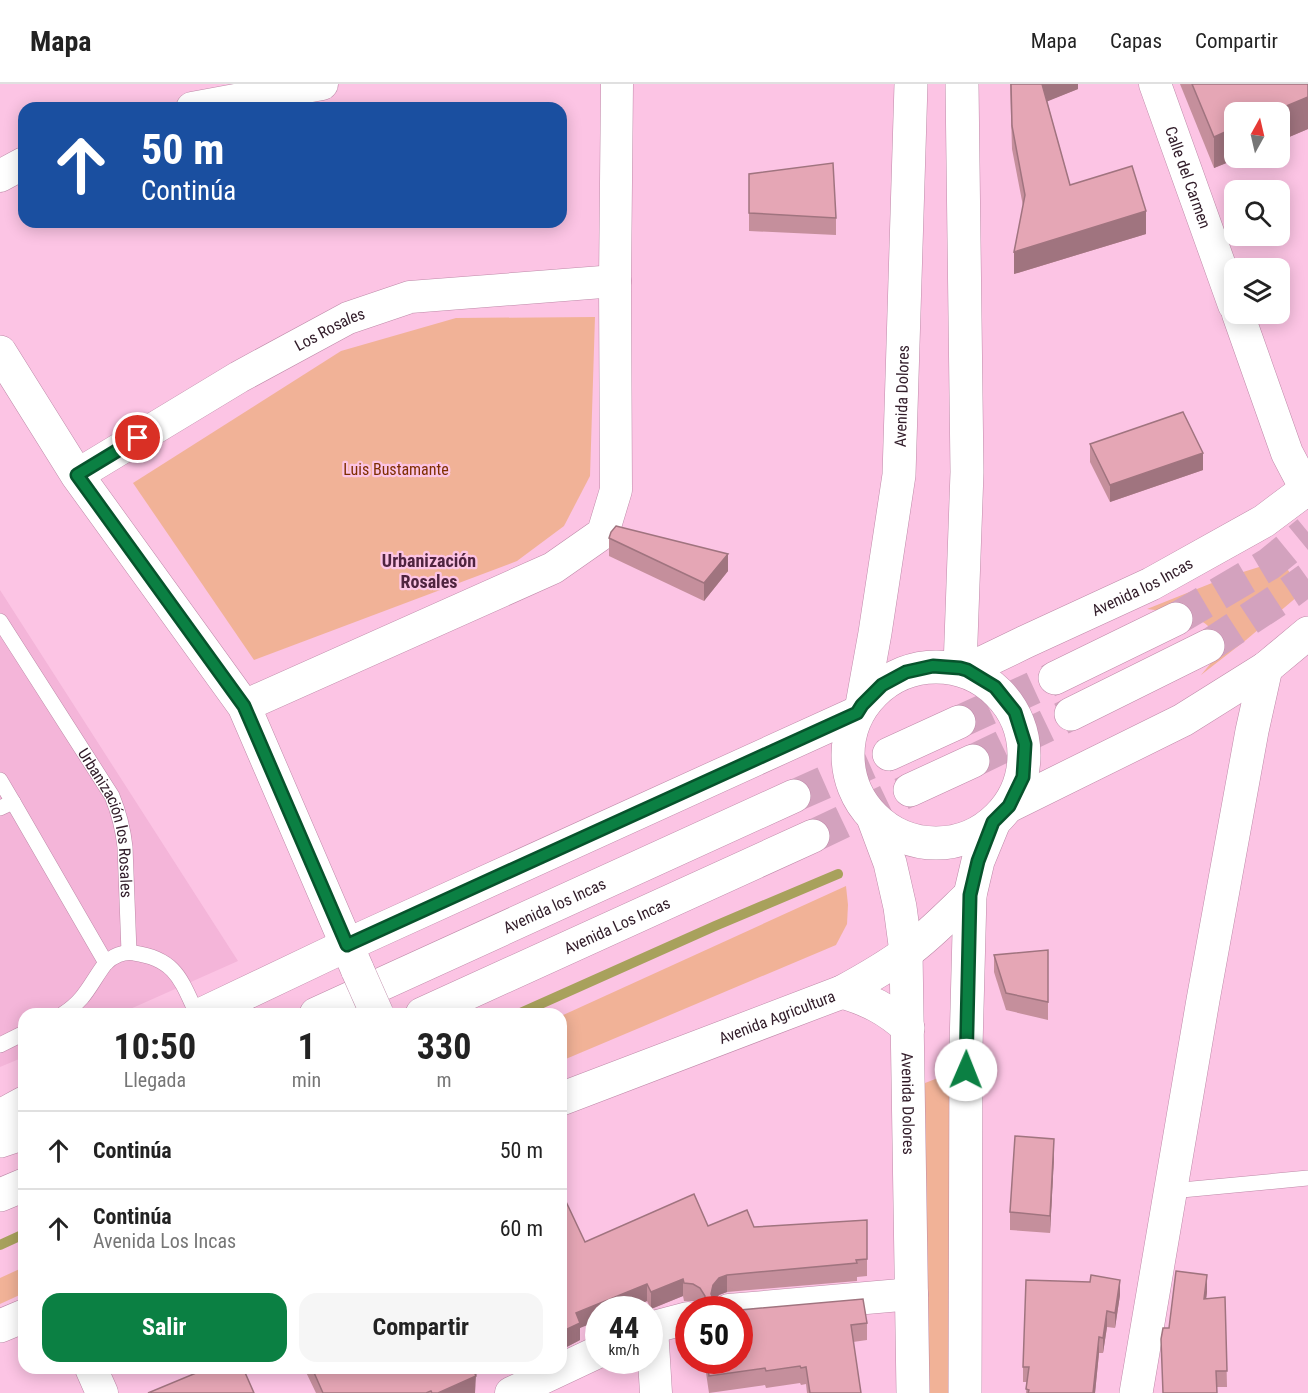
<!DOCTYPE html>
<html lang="es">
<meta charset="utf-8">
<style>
:root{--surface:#fff;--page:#f6f6f6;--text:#222;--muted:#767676;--line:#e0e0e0;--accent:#0b8043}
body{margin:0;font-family:"Roboto Condensed",sans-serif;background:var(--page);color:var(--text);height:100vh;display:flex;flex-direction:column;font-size:22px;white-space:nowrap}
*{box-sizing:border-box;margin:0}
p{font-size:20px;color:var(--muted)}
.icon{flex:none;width:33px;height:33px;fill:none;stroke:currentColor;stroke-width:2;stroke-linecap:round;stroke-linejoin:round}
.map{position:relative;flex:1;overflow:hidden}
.sheet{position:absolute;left:18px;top:924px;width:549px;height:366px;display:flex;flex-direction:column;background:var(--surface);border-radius:18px;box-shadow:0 3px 15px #0003}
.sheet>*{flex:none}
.hud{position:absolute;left:18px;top:18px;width:549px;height:126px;border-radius:18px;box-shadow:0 3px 15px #0003;background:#1a4fa0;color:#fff;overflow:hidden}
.needle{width:39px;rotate:8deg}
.buttons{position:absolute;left:1224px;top:18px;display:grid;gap:12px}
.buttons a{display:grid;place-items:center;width:66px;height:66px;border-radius:12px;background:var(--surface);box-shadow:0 3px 15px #0003;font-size:30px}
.speed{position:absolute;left:585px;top:1212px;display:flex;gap:12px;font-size:30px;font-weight:700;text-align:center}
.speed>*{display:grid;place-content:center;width:78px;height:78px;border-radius:50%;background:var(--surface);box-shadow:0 3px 15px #0003;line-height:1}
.speed small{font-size:15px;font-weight:400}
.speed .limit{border:9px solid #d22;background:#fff;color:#111}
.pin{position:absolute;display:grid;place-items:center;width:51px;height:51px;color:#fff;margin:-26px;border:3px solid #fff;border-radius:50%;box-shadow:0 2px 6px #0007}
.me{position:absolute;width:66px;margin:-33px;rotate:1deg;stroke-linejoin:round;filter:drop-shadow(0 0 4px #0008)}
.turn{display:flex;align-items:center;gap:21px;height:126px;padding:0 24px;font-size:27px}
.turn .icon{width:78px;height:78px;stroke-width:2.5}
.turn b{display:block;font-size:42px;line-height:51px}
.eta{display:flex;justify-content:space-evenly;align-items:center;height:102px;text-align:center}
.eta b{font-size:36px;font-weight:700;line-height:42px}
.button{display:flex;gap:12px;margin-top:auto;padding:12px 24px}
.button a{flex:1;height:69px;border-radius:18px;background:var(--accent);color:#fff;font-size:24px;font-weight:700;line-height:69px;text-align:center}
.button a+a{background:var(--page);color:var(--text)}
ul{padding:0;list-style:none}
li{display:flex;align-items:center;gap:18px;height:78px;padding:0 24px;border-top:2px solid var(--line)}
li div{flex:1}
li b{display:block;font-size:22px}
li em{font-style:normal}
header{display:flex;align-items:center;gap:36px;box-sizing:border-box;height:84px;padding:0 30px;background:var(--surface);border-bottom:2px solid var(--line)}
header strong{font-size:28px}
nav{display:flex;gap:33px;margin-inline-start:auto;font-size:21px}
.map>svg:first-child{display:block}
.built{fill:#f4b5d9}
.green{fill:#f1b297}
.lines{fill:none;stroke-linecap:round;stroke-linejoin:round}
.stream{stroke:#a8a15c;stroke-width:10}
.primary-tunnel{stroke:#d3a2be;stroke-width:33;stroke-dasharray:33 16;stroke-linecap:butt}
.service-casing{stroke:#be89a8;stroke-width:16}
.minor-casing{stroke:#be89a8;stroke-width:33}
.tertiary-casing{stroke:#be89a8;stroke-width:34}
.secondary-casing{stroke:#be89a8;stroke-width:34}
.primary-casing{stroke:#be89a8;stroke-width:34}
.service{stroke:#fff;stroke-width:15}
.minor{stroke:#fff;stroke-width:32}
.tertiary{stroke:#fff;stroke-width:33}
.secondary{stroke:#fff;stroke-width:33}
.primary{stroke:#fff;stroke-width:33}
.tertiary-bridge-casing{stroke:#be89a8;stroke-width:34;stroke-linecap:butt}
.tertiary-bridge{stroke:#fff;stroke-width:33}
.wall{fill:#c58f9c}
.shaded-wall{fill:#a0747f}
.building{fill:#e5a6b5;stroke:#a0747f;stroke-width:1.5}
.route-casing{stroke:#07532c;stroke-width:15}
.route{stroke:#0b8043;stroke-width:10}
.labels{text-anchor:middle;stroke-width:4.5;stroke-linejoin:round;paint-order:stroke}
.street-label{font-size:16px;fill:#301b28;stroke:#fcc4e4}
.park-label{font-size:16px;fill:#7e2e00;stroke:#fcc4e4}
.neighbourhood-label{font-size:18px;font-weight:bold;fill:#4f243f;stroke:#fcc4e4}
</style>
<header>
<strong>Mapa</strong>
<nav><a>Mapa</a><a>Capas</a><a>Compartir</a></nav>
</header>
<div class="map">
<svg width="1308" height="1309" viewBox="0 0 1308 1309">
<rect width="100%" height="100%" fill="#fcc4e4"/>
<!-- built -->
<path class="built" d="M0,506L238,877L119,930H24V973L0,983Z"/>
<!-- green -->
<g class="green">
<path d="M595,233L590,392L564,442L517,477L254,576L133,399L341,267L456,234Z"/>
<path d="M1278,477L1285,481L1297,501L1298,512L1246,556L1201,591L1216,573C1215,566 1215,555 1213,549C1204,529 1166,528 1147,525L1227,493Z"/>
<path d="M846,802L848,821L847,840L836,861L561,977V932Z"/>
<path d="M938,994L951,998L950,1309H926L925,999Z"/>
<path d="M24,1183V1209L0,1220V1194Z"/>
</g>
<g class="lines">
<!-- stream -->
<g class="stream">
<path d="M518,930L715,842L838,790"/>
<path d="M0,1161L24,1150"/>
</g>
<!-- primary-tunnel -->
<g class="primary-tunnel">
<path d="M1176,535L1269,480L1308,448"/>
<path d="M1208,562L1290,508L1308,495"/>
<path d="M959,638L1055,594"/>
<path d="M973,677L1071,630"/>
<path d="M794,712L889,670"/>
<path d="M813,752L910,706"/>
</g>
<defs>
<g id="service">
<path id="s1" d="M0,537L112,712C119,729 123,744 125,763L129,868"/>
<path d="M0,696L13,718L0,724"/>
<path d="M13,718L106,879"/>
<path d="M63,930C86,915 90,900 105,880C112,872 124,867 134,869C176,875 181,896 197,930"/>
<path d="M0,961L24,949"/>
<path d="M1171,1107L1308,1094"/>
</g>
<g id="minor">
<path id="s2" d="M1155,0L1234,221"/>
<path d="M192,24L322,0"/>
<path d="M0,92L24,79"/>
<path d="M1238,230L1287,369L1308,409"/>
<path id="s3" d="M77,391L239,293L348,234L410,213L615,197"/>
<path d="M244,622L553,484L603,449L616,406L615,197L617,0"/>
<path d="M729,1226L912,1210"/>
<path d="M652,1243L656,1309"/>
<path d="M650,1244L688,1234"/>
<path d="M91,1284L102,1309"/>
<path d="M511,1309L598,1268"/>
</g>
<g id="tertiary">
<path d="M0,268L77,391L244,622L358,887"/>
<path d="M1136,1309L1203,916L1252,647L1266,584"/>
</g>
<g id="secondary">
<circle cx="936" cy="671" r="88"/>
<path d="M960,584L967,388L962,0"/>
<path id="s4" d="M967,586L1025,558L1151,500L1264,437L1308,404"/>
<path id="s5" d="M862,621L875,549L899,391L911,0"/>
<path d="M1009,722L1183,636L1266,584L1308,549"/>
<path id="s6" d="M874,736L890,779L900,823L906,868L913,1309"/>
<path d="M842,908C869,916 887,925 908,944"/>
<path d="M202,930L347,861L857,629"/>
<path id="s7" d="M561,1015L842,908C864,896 887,883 907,868C930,851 950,830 970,811"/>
<path d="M0,1032L24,1019"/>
<path d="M0,1242L24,1232"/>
<path d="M965,1309L966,963L970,811L978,777L994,738"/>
</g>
<g id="primary">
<path d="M1055,594L1176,535"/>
<path d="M1071,630L1208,562"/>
<path d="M889,670L959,638"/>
<path d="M910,706L973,677"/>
<path id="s8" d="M316,930L794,712"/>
<path id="s9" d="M422,930L813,752"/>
<path d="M0,1057L24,1049"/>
<path d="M0,1111L24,1101"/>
</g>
</defs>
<!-- service casing -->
<use href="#service" class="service-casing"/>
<!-- minor casing -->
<use href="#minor" class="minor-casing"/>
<!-- tertiary casing -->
<use href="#tertiary" class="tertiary-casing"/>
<!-- secondary casing -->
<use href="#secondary" class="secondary-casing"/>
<!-- primary casing -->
<use href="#primary" class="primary-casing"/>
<!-- service -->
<use href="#service" class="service"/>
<!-- minor -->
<use href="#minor" class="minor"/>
<!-- tertiary -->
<use href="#tertiary" class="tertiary"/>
<!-- secondary -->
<use href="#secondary" class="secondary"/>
<!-- primary -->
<use href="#primary" class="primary"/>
<defs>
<path id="tertiary-bridge" d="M358,887L377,930"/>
</defs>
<!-- tertiary-bridge casing -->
<use href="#tertiary-bridge" class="tertiary-bridge-casing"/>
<!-- tertiary-bridge -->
<use href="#tertiary-bridge" class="tertiary-bridge"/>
</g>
<!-- wall -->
<g class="wall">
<path d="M1010,0H1078V5L1047,17L1070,101L1146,150L1014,190L1023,122L1012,65Z"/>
<path d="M1180,0H1308V45L1214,84Z"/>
<path d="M749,90L836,134V151L749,147Z"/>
<path d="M1090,360L1203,386L1110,418L1090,378Z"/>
<path d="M609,454L728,487L704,517L609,472Z"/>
<path d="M1048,866V936L1006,926L994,888V871Z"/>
<path d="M1054,1073L1050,1149L1010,1146V1128Z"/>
<path d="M867,1136V1192L857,1193V1197L727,1208L719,1211L703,1226L700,1221L693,1217H684L683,1212L651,1225L647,1217L627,1226H598L580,1244V1256L561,1266L585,1158L708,1142L754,1143Z"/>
<path d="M1207,1208L1206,1215L1225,1213L1227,1303H1216L1169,1244Z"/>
<path d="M1120,1211L1115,1244L1107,1243L1103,1269H1099L1095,1309H1026L1027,1298H1023V1283Z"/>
<path d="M740,1226L867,1239V1256L853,1258L861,1309H807L806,1300L801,1301L800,1299L766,1304L765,1301L709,1309L705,1282L694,1284L693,1276H740Z"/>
<path d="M199,1284H243L200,1288Z"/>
<path d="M304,1284H490L475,1291V1309H316Z"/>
</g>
<!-- shaded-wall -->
<g class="shaded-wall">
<path d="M1041,0H1078V5L1041,20Z"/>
<path d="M1308,13V45L1280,57V28H1272Z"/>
<path d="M1234,44V74H1239L1214,84V53Z"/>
<path d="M1146,127V150L1014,190V168Z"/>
<path d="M1203,369V386L1110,418V401Z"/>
<path d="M728,470V487L704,517V499Z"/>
<path d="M1054,1055V1073L1050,1149V1132Z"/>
<path d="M727,1191V1208L719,1211L713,1218L711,1210L713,1201L719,1194Z"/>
<path d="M1207,1191V1208L1204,1231V1215Z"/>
<path d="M683,1195V1212L651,1225V1208Z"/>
<path d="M1120,1196V1211L1115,1244V1229Z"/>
<path d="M647,1200V1217L627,1226H598V1237L580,1244V1256L561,1266V1248L576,1229Z"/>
<path d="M1107,1227V1243L1103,1269V1254Z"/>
<path d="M1099,1253V1269L1095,1309H1093Z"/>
<path d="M469,1284H490L469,1294Z"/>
<path d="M476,1292L475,1309H438Z"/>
</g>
<!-- building -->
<g class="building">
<path d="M1011,0H1042L1070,101L1132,82L1146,127L1014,168L1025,111L1012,42Z"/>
<path d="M1192,0H1308V13L1272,28H1234V44L1214,53Z"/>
<path d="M833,79L836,134L749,129V90Z"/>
<path d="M1183,328L1203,369L1110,401L1090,360Z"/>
<path d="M616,442L728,470L704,499L609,454L611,448Z"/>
<path d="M1048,866V918L1006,909L994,871Z"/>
<path d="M1015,1052L1054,1055L1050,1132L1010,1128Z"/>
<path d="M561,1107L585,1158L694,1110L708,1142L747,1126L754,1143L867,1136V1175L856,1176L857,1179L727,1191L719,1194L713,1201L711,1210L715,1220L723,1226H703L705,1221V1212L700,1204L693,1200L684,1199L683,1195L651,1208L647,1200L576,1229L580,1239L561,1248Z"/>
<path d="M1176,1187L1207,1191L1204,1215L1225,1213L1227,1287H1216L1217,1309H1163L1161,1255L1163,1244H1169Z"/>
<path d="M1091,1191L1120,1196L1115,1229L1107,1227L1103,1254L1099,1253L1093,1309H1028L1029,1306L1026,1305L1029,1283H1023L1026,1196L1090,1198Z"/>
<path d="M863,1215L867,1239L851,1241L861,1309H810L806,1283L801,1284L800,1282L766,1287L765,1284L709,1292L707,1276H740V1226Z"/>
<path d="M208,1284H243L254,1309H148Z"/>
<path d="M312,1284H472L476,1292L438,1309H432L431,1307L426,1309H323Z"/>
</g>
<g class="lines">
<defs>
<path id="route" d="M138,354L77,391L244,622L347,861L857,629L862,621L882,601L906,588L933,582L960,584L967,586L995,603L1015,628L1025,660L1023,693L1009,722L993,738L978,777L970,811L966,986"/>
</defs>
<!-- route casing -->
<use href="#route" class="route-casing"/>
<!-- route -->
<use href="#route" class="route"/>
</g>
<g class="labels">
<!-- street labels -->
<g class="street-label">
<text dy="6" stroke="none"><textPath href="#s2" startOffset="99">Calle del Carmen</textPath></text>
<text dy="6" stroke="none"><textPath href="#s3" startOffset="292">Los Rosales</textPath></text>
<text dy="6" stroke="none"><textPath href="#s5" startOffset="312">Avenida Dolores</textPath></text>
<text dy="6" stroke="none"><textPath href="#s4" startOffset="194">Avenida los Incas</textPath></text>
<text dy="6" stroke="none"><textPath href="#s1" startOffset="232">Urbanización los Rosales</textPath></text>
<text dy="6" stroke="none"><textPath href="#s8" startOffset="262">Avenida los Incas</textPath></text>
<text dy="6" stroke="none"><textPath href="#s9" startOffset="214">Avenida Los Incas</textPath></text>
<text dy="6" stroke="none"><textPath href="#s7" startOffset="231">Avenida Agricultura</textPath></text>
<text dy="6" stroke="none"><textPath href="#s6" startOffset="288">Avenida Dolores</textPath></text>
</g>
<!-- park labels -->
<g class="park-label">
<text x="396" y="391">Luis Bustamante</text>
</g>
<!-- neighbourhood labels -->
<g class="neighbourhood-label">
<text x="429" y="483">Urbanización<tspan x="429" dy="21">Rosales</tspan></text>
</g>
</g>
</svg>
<div class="buttons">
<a><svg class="needle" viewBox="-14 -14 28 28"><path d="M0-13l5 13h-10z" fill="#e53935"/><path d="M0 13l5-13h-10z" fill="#767676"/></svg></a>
<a><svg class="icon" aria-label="search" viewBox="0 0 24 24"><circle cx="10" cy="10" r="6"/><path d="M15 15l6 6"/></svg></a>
<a><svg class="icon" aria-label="layers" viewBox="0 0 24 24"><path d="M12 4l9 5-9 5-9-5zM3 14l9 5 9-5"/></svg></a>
</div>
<div class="speed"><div>44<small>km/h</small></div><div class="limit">50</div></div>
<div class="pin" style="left:138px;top:354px;background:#d93025"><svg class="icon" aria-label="arrive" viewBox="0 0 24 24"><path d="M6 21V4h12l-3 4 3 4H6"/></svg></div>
<svg class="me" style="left:966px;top:986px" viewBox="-20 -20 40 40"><circle r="19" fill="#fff"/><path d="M0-13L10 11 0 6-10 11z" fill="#0b8043"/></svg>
<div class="hud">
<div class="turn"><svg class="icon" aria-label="ahead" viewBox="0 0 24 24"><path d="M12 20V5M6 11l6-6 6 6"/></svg><div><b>50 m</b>Continúa</div></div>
</div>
<section class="sheet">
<div class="eta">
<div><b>10:50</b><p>Llegada</p></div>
<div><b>1</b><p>min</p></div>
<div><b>330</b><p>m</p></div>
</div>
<ul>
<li><svg class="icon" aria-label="ahead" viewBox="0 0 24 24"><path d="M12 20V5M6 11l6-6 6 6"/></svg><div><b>Continúa</b></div><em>50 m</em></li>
<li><svg class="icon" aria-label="ahead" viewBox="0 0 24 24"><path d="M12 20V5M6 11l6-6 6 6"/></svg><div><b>Continúa</b><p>Avenida Los Incas</p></div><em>60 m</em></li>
</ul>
<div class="button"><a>Salir</a><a>Compartir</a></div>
</section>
</div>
